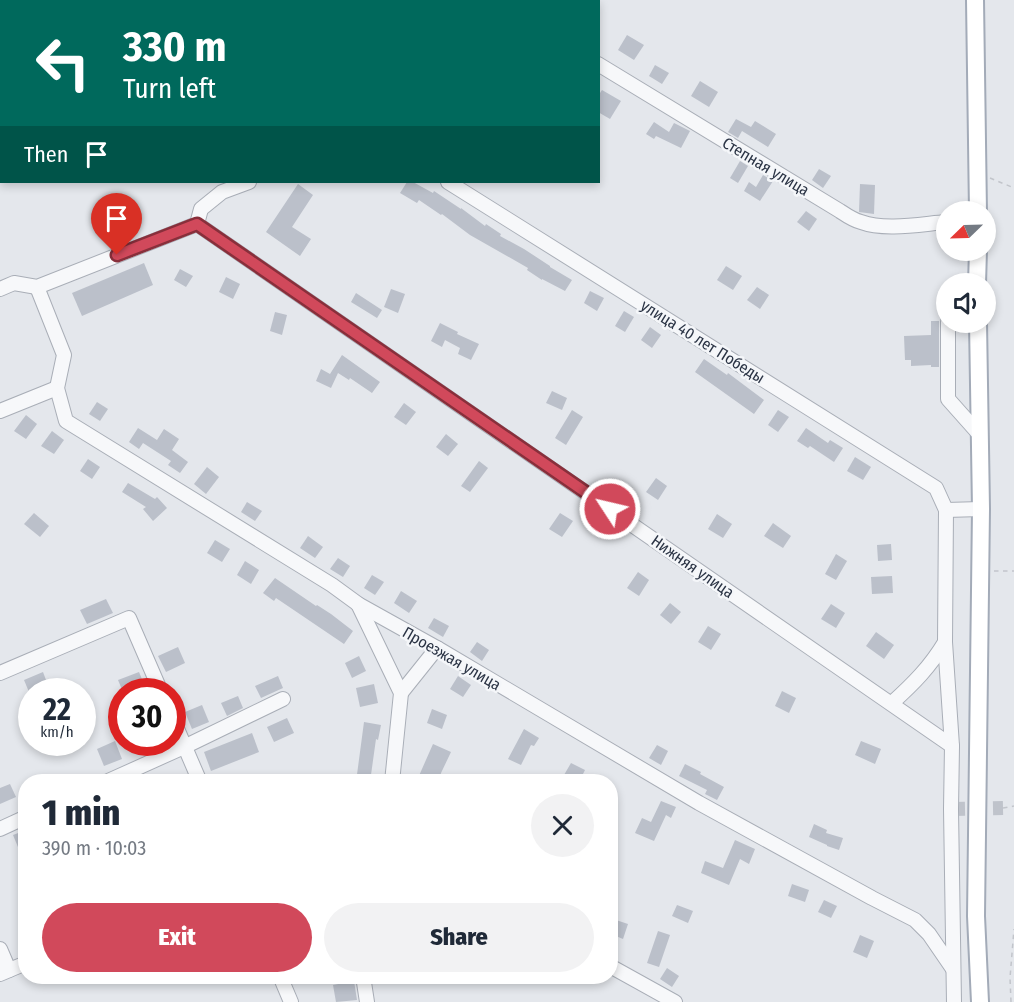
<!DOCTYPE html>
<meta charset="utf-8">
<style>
:root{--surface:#fff;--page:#f2f2f3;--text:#1f2937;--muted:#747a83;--accent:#d1495b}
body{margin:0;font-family:"Fira Sans Condensed",sans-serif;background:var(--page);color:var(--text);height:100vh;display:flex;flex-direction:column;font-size:22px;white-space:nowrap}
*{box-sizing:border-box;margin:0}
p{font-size:20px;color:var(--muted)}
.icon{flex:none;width:33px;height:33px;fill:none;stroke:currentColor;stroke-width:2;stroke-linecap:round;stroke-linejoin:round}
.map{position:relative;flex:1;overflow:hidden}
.sheet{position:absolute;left:18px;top:774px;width:600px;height:210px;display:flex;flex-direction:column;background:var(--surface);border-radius:24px;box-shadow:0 3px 9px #0003}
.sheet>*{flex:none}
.banner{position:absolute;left:0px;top:0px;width:600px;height:183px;box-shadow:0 3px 9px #0003;background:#00695c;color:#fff;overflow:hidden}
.needle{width:39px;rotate:247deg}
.tools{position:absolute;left:936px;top:201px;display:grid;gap:12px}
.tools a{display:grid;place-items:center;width:60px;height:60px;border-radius:50%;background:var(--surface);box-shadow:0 3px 9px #0003;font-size:30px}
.speed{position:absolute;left:18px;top:678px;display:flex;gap:12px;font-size:30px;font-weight:700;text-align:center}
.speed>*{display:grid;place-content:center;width:78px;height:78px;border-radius:50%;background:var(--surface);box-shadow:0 3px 9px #0003;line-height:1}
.speed small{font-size:15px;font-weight:400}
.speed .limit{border:9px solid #d22;background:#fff;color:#111}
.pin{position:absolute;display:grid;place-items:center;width:51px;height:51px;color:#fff;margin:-62px -26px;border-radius:50% 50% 50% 0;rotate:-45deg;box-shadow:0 0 6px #0007}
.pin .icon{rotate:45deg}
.me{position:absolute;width:66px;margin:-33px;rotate:305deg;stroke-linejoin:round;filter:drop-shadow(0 0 4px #0008)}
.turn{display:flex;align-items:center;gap:21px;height:126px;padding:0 24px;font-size:27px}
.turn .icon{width:78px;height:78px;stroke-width:2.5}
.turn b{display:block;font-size:42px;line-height:51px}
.then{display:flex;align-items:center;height:57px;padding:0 24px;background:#0003;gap:12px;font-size:22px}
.round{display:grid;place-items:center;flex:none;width:63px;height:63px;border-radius:32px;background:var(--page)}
.overview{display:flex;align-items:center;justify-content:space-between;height:102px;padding:0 24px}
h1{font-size:36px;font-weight:800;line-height:45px}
.button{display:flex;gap:12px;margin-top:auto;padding:12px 24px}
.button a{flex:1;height:69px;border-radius:36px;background:var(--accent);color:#fff;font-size:24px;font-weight:800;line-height:69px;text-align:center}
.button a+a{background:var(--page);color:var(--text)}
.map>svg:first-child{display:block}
.building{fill:#bbc0ca}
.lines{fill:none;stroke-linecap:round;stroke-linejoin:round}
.minor-tunnel{stroke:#bfc3cb;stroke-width:14;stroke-dasharray:14 7;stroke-linecap:butt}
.minor-casing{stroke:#a9aeb7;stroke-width:16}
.major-casing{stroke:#a3abb8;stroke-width:20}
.path{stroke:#c2c5cb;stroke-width:1.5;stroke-dasharray:4.5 4.5;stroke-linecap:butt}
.minor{stroke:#f7f8fa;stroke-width:14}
.major{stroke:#fff;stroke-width:16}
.route-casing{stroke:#882f3b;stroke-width:15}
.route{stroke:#d1495b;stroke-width:10}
.labels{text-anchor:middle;stroke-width:5;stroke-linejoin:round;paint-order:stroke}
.street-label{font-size:16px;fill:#2b3445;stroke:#f4f6f9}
</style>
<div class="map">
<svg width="1014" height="1002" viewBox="0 0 1014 1002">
<rect width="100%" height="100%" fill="#e4e7ec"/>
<!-- building -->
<g class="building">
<path d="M627,35L644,45L634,60L618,50Z"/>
<path d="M655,65L669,73L662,84L649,76Z"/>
<path d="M700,81L718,92L709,107L691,96Z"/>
<path d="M602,90L621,101L610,119L598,112V96Z"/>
<path d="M736,119L751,127L755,121L776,134L768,147L742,131L738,138L728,132Z"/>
<path d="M654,122L669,132L674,123L690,131L681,148L656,136L654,139L646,134Z"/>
<path d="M740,161L748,166L738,183L730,178Z"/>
<path d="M819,169L831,176L823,188L812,180Z"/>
<path d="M763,175L773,181L760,201L744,191L749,182L756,187Z"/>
<path d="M407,182H413L433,193L434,191L461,209V208L485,226L486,224L501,234L500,236L524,249L550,266V267L572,280L565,291L542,279V280L527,270L528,268L470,235L442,214L441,215L419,200L417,203L400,193Z"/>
<path d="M298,184L313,195L292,227L311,239L300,256L266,232Z"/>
<path d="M860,184L875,185L874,214L859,212Z"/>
<path d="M806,211L817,219L809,231L797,222Z"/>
<path d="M144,263L153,285L82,316L72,293Z"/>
<path d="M726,266L742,276L733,290L717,280Z"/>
<path d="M180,269L193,276L186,287L174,280Z"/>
<path d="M226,277L240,284L233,299L219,292Z"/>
<path d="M757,287L769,295L760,309L747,300Z"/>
<path d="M391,289L405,294L398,313L384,307Z"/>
<path d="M590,291L604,298L597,311L584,303Z"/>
<path d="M356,293L382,310L377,318L351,302Z"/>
<path d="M624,311L634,317L625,332L615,326Z"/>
<path d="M275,312L287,315L282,335L270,331Z"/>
<path d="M931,321H939V367H931V365L911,366V360H905L904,336L931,335Z"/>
<path d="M440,323L458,332L457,334L479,344L471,360L458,354L460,348L445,340L442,347L431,341Z"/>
<path d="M650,327L661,335L652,348L641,340Z"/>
<path d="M342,355L380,382L372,393L350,378L349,380L338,373L331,388L316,381L321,369L330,374Z"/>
<path d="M704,359L727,375L728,373L764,400L754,414L695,372Z"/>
<path d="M552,391L567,398L562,410L546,403Z"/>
<path d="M97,402L108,409L100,421L89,414Z"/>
<path d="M404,403L416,412L406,425L394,417Z"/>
<path d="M572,410L583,417L566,445L555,438Z"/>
<path d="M778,410L789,417L778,432L768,425Z"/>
<path d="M26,415L37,424L26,439L14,431Z"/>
<path d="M138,428L157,440L164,429L179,439L172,450L188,462L180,473L168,465L171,461L143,443L139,449L129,442Z"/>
<path d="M806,428L828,443L830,440L843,448L834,462L810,446L808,448L797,441Z"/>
<path d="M52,431L64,440L54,454L41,446Z"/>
<path d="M446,434L458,444L448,456L436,447Z"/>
<path d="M855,457L871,467L863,480L847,471Z"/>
<path d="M88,459L100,467L92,479L80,471Z"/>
<path d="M479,461L488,468L470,492L461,486Z"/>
<path d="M207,467L219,477L206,494L194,484Z"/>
<path d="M656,478L667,486L658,500L646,492Z"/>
<path d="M128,483L155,499L157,497L167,508L153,521L143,509L146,507L122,492Z"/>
<path d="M247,502L262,511L255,521L241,512Z"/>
<path d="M34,513L49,526L40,537L24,524Z"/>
<path d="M560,513L573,521L562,537L549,529Z"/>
<path d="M717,514L732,524L723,538L708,529Z"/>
<path d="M773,523L791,536L783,548L764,536Z"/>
<path d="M308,536L323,547L315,558L300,548Z"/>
<path d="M215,540L230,549L222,562L207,553Z"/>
<path d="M891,544L892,560L878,561L877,545Z"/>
<path d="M836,554L847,561L836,580L825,574Z"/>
<path d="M338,558L350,566L343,577L330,569Z"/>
<path d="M245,561L259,570L251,584L237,575Z"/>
<path d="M638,572L649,580L639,596L627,588Z"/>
<path d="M372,575L384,582L375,595L364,588Z"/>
<path d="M892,576L893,593L872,594L871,577Z"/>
<path d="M275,578L316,606L317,605L331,614L353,631L344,644L276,598L274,601L263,593Z"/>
<path d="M401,591L417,601L409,613L394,603Z"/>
<path d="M106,599L113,613L87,624L80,610Z"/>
<path d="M670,603L681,612L671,624L660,615Z"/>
<path d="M831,604L845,613L836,628L821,619Z"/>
<path d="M434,618L449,626L443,637L428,628Z"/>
<path d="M708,626L721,634L711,650L698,642Z"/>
<path d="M876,632L894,645L884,659L866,646Z"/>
<path d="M477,642L489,650L482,661L470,652Z"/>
<path d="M178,647L185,663L166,672L158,656Z"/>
<path d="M359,656L366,671L352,678L345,663Z"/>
<path d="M43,672L49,688L41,692H29L24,680Z"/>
<path d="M139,672L144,684L123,692L118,680Z"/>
<path d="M278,676L283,688L261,698L255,686Z"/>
<path d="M458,676L471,685L463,697L450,689Z"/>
<path d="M374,684L378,703L360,707L356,688Z"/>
<path d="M782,691L796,698L789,713L775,706Z"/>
<path d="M238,696L243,708L227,716L221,703Z"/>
<path d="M202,705L209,722L192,729L185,712Z"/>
<path d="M432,709L447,715L442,729L427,723Z"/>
<path d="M287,718L294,733L274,742L267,727Z"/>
<path d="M364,722L381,725L378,740L376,739L370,782H356Z"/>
<path d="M524,729L539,738L534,746L531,745L521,765L508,759Z"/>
<path d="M252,733L259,752L211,771L204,752Z"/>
<path d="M115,741L122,759L104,766L97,749Z"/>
<path d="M861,741L881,749L875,764L855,755Z"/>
<path d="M433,744L451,752L441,773L439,782H428L418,778Z"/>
<path d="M657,745L668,751L661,765L649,758Z"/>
<path d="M571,763L585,770L579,782H576L564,775Z"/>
<path d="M685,764L701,772L700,774L724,787L717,800L705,794L707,790L679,776Z"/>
<path d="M10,784L16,797L0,804V788Z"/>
<path d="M661,801L676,807L671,818L666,815L654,841L635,833L642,818L651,822Z"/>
<path d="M814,824L827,830L826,833L843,838L839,850L827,846V845L809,837Z"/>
<path d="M26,830V864H25L13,835Z"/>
<path d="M735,840L755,849L749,864L740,859L729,885L701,873L705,861L723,868Z"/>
<path d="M792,884L809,890L805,902L788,896Z"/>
<path d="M824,900L837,906L831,918L818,912Z"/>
<path d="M677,905L693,911L688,923L672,916Z"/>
<path d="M616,920L628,924L623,939L611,934Z"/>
<path d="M658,931L670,935L659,967L647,963Z"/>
<path d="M860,935L874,941L867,958L853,952Z"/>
<path d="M667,968L679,976L672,987L660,979Z"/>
<path d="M354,981L357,1000L336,1002L333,985Z"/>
</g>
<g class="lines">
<!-- minor-tunnel -->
<path class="minor-tunnel" d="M951,809L1003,808"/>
<defs>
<g id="minor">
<path d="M494,0L497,2"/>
<path d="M460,2L461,0"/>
<path d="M598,64L840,211C846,215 853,220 861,222C885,231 921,224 946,222"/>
<path d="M448,182L936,488L946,510L945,642L952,746L951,809L954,1002"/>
<path d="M197,224L952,746"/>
<path d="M37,287L64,355L57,388L66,421L332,585L358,604L437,648L699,803L872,898L915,920L929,934L953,969"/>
<path d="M0,289L14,283L37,287L197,224L201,209L222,192L249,182"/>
<path d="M948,322V399L980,435"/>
<path d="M0,411L57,388"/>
<path d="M946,510L981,509"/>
<path d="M358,604L401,693L392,782"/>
<path d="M0,673L129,618L161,692"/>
<path d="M401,693L437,648"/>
<path d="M892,703C913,684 930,667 945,642"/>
<path d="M172,717L200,782"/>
<path d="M106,782L186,746L283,699"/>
<path d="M0,829L26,817"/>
<path d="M0,949L9,970"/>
<path d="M610,966L675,1002"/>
<path d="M0,974L26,963"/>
<path d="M280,976L291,1002"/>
<path d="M363,976L367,1002"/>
</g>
<g id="major">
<path d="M975,0L978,212"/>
<path d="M977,284L978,250"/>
<path d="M978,322L981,509L976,916L980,1002"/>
</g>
</defs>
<!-- minor casing -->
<use href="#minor" class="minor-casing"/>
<!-- major casing -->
<use href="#major" class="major-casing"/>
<!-- path -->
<g class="path">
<path d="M32,0L34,2"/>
<path d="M0,79L2,81"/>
<path d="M0,117L2,115"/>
<path d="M990,178L1014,188"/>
<path d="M994,571H1014"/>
<path d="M1003,808L1014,806"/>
<path d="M1011,1002L1010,978L1014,929"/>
</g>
<!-- minor -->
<use href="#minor" class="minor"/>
<!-- major -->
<use href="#major" class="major"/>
</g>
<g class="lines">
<defs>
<path id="route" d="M117,255L197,224L610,509"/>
</defs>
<!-- route casing -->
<use href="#route" class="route-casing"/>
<!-- route -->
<use href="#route" class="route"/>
</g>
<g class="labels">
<!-- street labels -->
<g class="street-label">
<text transform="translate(766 166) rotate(31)" y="6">Степная улица</text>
<text transform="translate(703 341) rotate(32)" y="6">улица 40 лет Победы</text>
<text transform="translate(693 566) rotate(35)" y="6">Нижняя улица</text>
<text transform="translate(452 658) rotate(30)" y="6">Проезжая улица</text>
</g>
</g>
</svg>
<div class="tools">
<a><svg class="needle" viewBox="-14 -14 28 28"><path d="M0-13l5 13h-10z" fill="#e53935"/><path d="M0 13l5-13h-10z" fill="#747a83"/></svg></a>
<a><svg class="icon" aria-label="sound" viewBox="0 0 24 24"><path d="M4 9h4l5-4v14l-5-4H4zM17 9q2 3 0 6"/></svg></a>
</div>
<div class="speed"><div>22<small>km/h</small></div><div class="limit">30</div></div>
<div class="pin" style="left:117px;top:255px;background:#d93025"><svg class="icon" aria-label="arrive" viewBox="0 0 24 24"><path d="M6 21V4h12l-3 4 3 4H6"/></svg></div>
<svg class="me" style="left:610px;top:509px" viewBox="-20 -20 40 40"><circle r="17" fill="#d1495b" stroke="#fff" stroke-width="3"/><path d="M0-11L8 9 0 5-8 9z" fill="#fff"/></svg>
<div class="banner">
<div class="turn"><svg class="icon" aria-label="left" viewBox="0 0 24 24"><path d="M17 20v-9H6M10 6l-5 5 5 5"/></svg><div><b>330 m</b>Turn left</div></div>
<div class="then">Then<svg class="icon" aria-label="arrive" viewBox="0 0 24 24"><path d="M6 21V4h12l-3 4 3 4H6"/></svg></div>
</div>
<section class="sheet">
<div class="overview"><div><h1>1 min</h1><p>390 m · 10:03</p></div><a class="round"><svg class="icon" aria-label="close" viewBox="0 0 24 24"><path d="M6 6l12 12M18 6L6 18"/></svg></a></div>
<div class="button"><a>Exit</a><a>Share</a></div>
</section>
</div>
